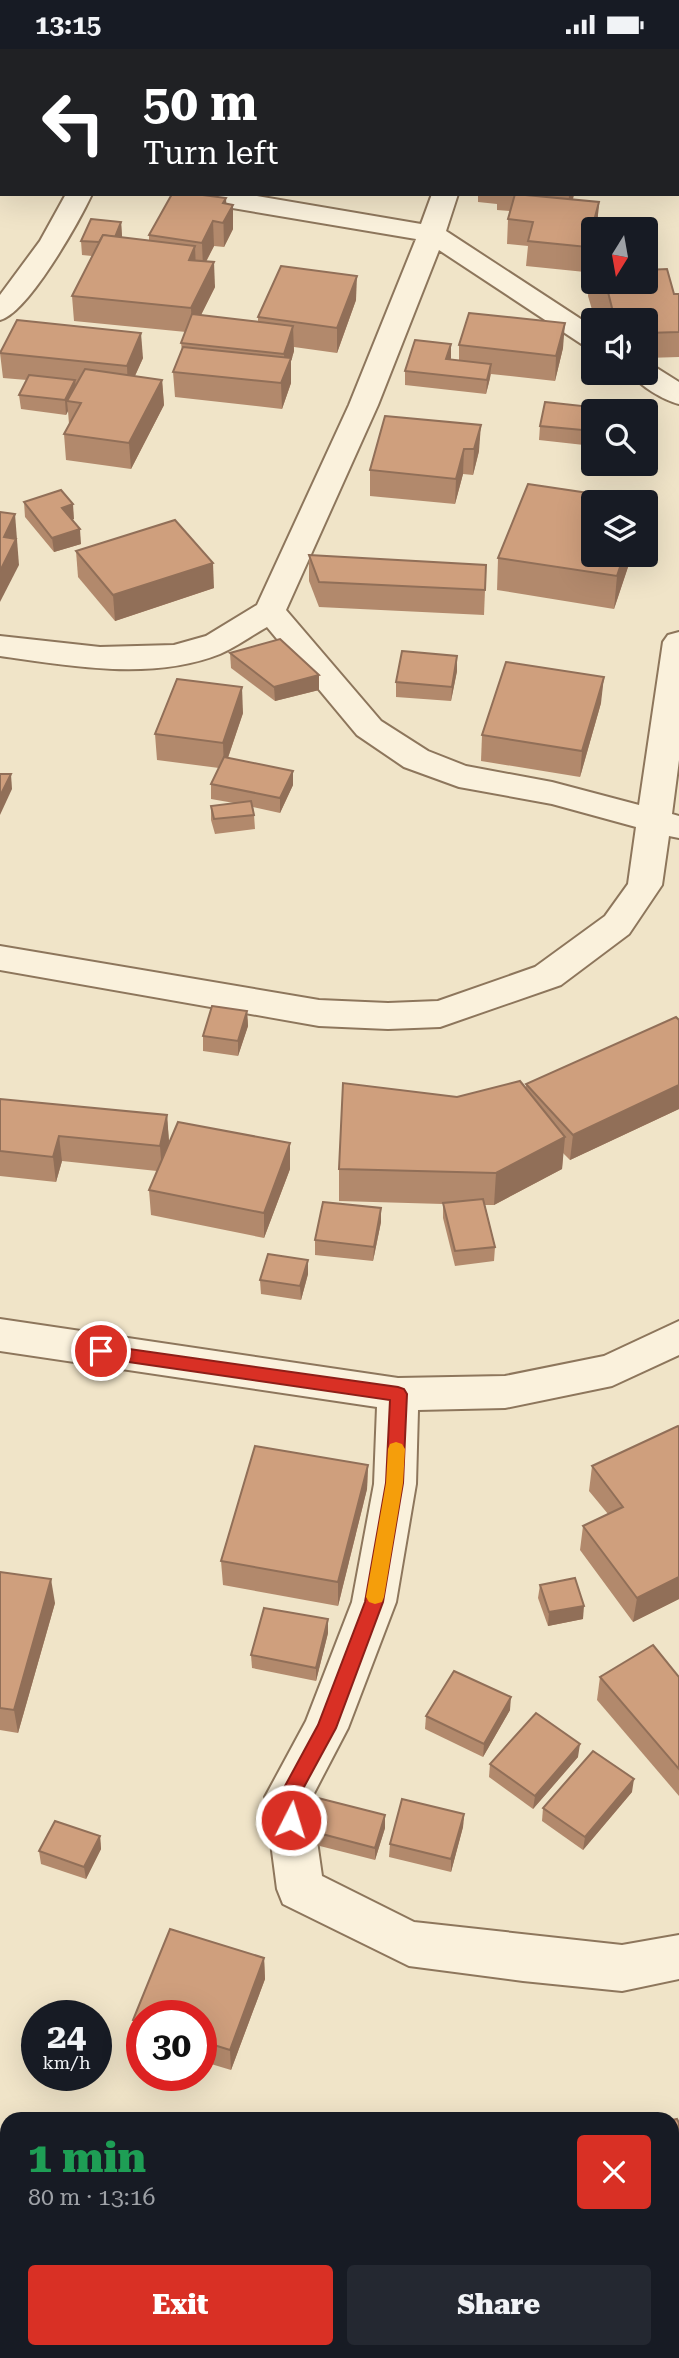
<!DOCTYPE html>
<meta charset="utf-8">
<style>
:root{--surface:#171b24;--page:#242831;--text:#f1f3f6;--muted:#9ea1a6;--accent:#d93025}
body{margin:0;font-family:"Roboto Serif",serif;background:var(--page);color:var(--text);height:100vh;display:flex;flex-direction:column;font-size:26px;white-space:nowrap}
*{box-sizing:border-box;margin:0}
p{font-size:23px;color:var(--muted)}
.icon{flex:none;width:38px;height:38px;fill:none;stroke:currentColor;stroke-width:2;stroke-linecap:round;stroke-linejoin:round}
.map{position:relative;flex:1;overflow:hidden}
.panel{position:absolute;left:0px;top:2063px;width:679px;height:247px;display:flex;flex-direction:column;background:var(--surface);border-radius:21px 21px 0 0;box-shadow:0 7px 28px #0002}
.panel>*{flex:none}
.top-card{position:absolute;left:0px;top:0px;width:679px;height:147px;box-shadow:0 7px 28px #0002;background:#202124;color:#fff;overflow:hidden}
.needle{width:46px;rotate:191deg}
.tools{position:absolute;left:581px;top:168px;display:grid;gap:14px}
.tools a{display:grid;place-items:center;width:77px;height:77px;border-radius:7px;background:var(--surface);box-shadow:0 7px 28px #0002;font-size:35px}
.speed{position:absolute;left:21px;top:1951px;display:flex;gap:14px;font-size:35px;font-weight:700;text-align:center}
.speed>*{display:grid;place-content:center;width:91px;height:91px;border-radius:50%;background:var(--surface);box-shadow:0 7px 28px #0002;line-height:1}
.speed small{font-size:18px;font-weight:400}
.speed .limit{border:10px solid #d22;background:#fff;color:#111}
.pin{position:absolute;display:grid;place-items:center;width:60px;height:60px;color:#fff;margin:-30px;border:4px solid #fff;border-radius:50%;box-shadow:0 2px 7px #0007}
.me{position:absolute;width:77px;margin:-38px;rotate:5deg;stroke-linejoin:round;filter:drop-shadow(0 0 5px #0008)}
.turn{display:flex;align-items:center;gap:24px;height:147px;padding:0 28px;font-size:32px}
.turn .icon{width:91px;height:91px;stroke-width:2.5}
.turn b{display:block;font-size:49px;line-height:60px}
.round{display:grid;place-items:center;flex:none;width:74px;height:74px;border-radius:7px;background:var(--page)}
.head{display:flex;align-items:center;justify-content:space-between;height:119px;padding:0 28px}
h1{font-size:42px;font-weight:800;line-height:52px;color:#1e9e55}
.action{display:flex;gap:14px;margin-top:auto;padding:14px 28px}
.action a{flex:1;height:80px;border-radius:7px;background:var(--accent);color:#fff;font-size:28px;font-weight:800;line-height:80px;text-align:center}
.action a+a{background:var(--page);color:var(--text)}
.status{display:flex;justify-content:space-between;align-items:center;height:49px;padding:0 35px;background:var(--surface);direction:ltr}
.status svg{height:19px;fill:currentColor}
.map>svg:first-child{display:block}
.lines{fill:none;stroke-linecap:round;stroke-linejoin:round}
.minor-casing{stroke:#8d765c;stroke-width:4}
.minor{fill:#faf1dc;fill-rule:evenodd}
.wall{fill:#b2896c}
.shaded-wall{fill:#916f58}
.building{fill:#cf9f7d;stroke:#916f58;stroke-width:2}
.route{fill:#d93025;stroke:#8d1f18;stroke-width:2}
.slow{fill:#f59e0b}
</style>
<div class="status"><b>13:15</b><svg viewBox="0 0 49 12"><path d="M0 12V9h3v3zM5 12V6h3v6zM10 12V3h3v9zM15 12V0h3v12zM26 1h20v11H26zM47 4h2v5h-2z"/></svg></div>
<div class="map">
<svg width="679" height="2309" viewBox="0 0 679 2309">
<rect width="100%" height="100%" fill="#f0e4c8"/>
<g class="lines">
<defs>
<g id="minor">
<path d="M138,0H162L137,2Z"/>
<rect x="481" y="0" width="24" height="2"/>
<path d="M66,145H92C79,173 28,264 0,271V246L40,192Z"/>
<path d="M184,145H245L421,175L432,145H458L446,182L593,278V298L583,296L439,201L378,356L286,561L381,672L428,702L466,717L552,733L639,756L663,593L668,586L679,583V711L672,765L679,767V789L669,787L662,836L629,885L561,936L440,978L388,980L319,977L0,921V897L319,951L388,954L438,952L535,918L605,867L628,835L636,778L552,755L459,738L404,718L357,686L267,578C251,587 236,598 220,605C152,632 70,617 0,607V587L100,598L174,596L206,587L257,556L349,356L416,190L197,153L188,151Z"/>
<path d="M646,316L655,318L679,333V355C663,351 640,337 631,324H646Z"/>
<path d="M0,1270L398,1329L505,1327L604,1307L679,1272V1306L612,1337L505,1359L418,1361L416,1435L396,1553L348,1679L311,1750L322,1827L414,1873L622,1896L679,1886V1930L622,1942L523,1932L409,1917L283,1855L277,1840L265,1748L306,1672L352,1553L374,1435L377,1358L0,1302Z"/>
</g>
</defs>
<!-- minor casing -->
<use href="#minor" class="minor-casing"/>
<!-- minor -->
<use href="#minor" class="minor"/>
</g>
<!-- wall -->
<g class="wall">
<path d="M0,0H36L35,2H2V15L0,14Z"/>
<path d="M679,0V65H677V2Z"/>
<rect x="0" y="110" width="2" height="24"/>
<path d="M478,145H574L573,151L599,153L597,178L596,180H593V192L585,223L526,217L528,197L507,195L508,170L510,162L497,161V155L478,153Z"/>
<path d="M226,149V155L233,156V180L224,198L214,197L206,213L215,238L201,266L258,273V268L356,251L337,304L294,298V302L291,312V334L282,360L175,348L173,323L182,302L181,294L186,283L74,272L72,247L92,207L82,206L81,192L121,173L122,188L149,192V186Z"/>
<path d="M590,222L674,245H679V308L646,309V271H607L605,264H593L588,247Z"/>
<path d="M459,296L563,299L555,332L491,325L486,345L405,336V322L451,309L450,311L459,312Z"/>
<path d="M0,304L143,309L135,327L162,331L164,356L131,420L66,411L64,385L69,375L68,362L66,366L21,360L19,346L27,331L3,329Z"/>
<path d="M593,362V397L539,391L540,377Z"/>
<path d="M385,367L479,402L473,426L463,425L455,455L370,447V421Z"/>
<path d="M24,453L74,470L72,471L81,495L54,503L25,468Z"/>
<path d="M76,502L214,539L115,572L78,528Z"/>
<path d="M309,506L485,541L484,566L319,558L309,532Z"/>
<path d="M593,506H632L614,560L497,541L498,509Z"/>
<path d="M230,604L319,641L275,652L231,619Z"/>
<path d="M457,622L451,652L396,648V633Z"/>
<path d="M601,654L580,728L481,712L482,686Z"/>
<path d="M243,664L228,709L293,736L280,764L253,758L254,766L255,780L215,785L211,771V757L234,754L211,750V735L219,719L157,711L155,685Z"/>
<path d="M247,962L248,977L238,1007L203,1002V987Z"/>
<path d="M679,971V1060L570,1111L563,1104L562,1120L494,1156H485L495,1198L494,1212L455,1217L443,1169V1155L339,1152V1120L457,1048L526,1040V1035Z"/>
<path d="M0,1050L167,1066L169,1095L290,1094V1120L264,1189L151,1166L149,1141L157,1122L62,1112L56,1133L0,1127Z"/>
<path d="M381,1173L373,1212L315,1206V1191Z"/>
<path d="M308,1211V1225L301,1251L261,1245L260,1231Z"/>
<path d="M679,1378V1550L633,1573L580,1501L583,1477L608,1465L589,1442L592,1417Z"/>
<path d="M368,1416L367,1440L338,1557L223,1536L221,1512Z"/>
<path d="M0,1523L55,1554L18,1684L0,1681Z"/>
<path d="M540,1536L583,1570L548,1577L538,1549Z"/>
<path d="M328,1584L316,1632L252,1619L251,1606Z"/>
<path d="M600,1628H679V1747L597,1651Z"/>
<path d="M510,1661L483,1708L425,1680L426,1667Z"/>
<path d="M578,1708L533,1760L489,1728L490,1715Z"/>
<path d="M632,1743L583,1801L542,1772L543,1759Z"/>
<path d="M464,1765L463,1778L451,1823L389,1808L390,1795Z"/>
<path d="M385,1766V1779L375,1811L308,1794L307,1781Z"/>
<path d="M100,1787L101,1800L86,1830L41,1815L39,1802Z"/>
<path d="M264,1909L265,1930L231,2021L201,2012V1967H142V1993L136,1991L133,1971Z"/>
</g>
<!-- shaded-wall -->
<g class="shaded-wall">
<path d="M24,0H36L35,2H24Z"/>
<path d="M569,145H574L568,168Z"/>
<path d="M226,149L227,167L233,156V180L224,198L223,154Z"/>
<path d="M599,153L597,178L596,180H593V192L585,223L587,198Z"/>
<path d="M213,172L214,197L203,218L202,194Z"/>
<path d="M121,173L122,187L113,209L112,195Z"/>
<path d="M195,197L196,222L189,211Z"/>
<path d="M214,213L215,238L192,284L191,259Z"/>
<path d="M357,227L356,251L337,304V279Z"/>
<path d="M565,274L563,299L555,332L556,307Z"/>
<path d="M293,277L294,302L291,312V334L282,360L281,334L285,325L284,305Z"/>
<path d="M141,284L143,309L128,342L127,317Z"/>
<path d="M451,295V309L445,325L446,310Z"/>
<path d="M491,315L490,329L486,345L487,331Z"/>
<path d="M75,331L77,345L67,352L68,362L66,366L65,351Z"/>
<path d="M162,331L164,356L131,420L129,394Z"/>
<path d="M481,376L479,402L473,426L474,400Z"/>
<path d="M464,400L463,425L455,455L456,430Z"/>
<path d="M73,455L74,470L63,473L62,459Z"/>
<path d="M15,465L19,516L0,553V522L4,488Z"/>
<path d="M80,480L81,495L54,503L52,489Z"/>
<path d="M624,506H632L614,560L617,527Z"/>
<path d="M213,514L214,539L115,572L113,546Z"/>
<path d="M457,607V622L451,652L452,638Z"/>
<path d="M319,626V641L275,652L274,638Z"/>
<path d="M604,628L601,654L580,728L582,702Z"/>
<path d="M242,638L243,664L224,720L223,694Z"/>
<path d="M293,722V736L280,764V749Z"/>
<path d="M11,725L12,740L0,766V747Z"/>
<path d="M247,962L248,977L238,1007V992Z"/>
<path d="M679,1036V1060L570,1111L573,1086Z"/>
<path d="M167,1066L169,1092L162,1123L160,1097Z"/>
<path d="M59,1087L62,1112L56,1133L53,1108Z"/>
<path d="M565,1088L562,1120L494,1156L496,1124Z"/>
<path d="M290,1094V1120L264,1189V1164Z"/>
<path d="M381,1159V1173L373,1212L374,1198Z"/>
<path d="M308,1211V1225L301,1251L300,1237Z"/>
<path d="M368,1416L367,1440L338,1557V1533Z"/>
<path d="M679,1528V1550L633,1573L637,1549Z"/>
<path d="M51,1530L55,1554L18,1684L14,1661Z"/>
<path d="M584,1557L583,1570L548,1577L549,1563Z"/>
<path d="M328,1570V1584L316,1632V1619Z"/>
<path d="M511,1648L510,1661L483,1708L484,1695Z"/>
<path d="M580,1695L578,1708L533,1760L535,1747Z"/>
<path d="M634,1730L632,1743L583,1801L585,1788Z"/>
<path d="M464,1765L463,1778L451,1823V1810Z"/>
<path d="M385,1766V1779L375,1811V1799Z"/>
<path d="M100,1787L101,1800L86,1830L84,1818Z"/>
<path d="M264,1909L265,1930L231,2021L230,2001Z"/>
<path d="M679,2163V2181L672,2183V2165Z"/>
</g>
<!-- building -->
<g class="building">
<path d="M206,0H239L255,2H205Z"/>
<path d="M321,0H404V2H320Z"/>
<path d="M654,0H679V41H677V2H653Z"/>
<rect x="0" y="110" width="2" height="10"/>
<path d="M172,145H195L226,149L223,154L233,156L223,174L213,172L202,194L149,186Z"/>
<path d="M515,145L599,153L587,198L528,192L533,173L508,170Z"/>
<path d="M91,170L121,173L115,188L103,186L99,193L81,192Z"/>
<path d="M103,186L195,197L189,211L214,213L191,259L72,247Z"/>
<path d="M281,217L357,227L337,279L258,268Z"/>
<path d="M667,220L674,245H679V283L646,284V271H634L633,266L614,267L607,239H595L590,222H593V233H646V221Z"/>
<path d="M469,264L565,274L556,307L459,296Z"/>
<path d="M192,265L293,277L284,305L181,294Z"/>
<path d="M17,271L141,284L127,317L0,304Z"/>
<path d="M415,291L451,295L446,310L491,315L487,331L405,322Z"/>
<path d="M183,298L291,309L281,334L173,323Z"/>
<path d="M85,320L162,331L129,394L64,385L81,354L67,352Z"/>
<path d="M29,326L75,331L65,351L19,346Z"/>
<path d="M545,353L610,360L609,362H593V382L540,377Z"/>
<path d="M385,367L481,376L474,400H464L456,430L370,421Z"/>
<path d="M528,435L642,452L641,453H593V506H624L617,527L498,509Z"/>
<path d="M61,441L73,455L62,459L80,480L52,489L24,453Z"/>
<path d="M0,463L15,465L4,488L16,490L0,522Z"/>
<path d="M175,471L213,514L113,546L76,502Z"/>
<path d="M309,506L486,516L485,541L319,533Z"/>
<path d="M280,590L319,626L274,638L230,604Z"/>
<path d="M402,602L457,607L452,638L396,633Z"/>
<path d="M506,613L604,628L582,702L482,686Z"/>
<path d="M177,630L242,638L223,694L155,685Z"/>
<path d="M224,708L293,722L280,749L211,735Z"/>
<path d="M0,725H11L0,747Z"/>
<path d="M251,752L254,766L214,770L211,757Z"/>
<path d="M212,957L247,962L238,992L203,987Z"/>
<path d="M676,968L679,971V1036L573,1086L526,1035Z"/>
<path d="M520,1032L565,1088L496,1124L339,1120L343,1034L457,1048Z"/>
<path d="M0,1050L167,1066L160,1097L59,1087L53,1108L0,1102Z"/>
<path d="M178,1073L290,1094L264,1164L149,1141Z"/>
<path d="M483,1150L495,1198L455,1202L443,1154Z"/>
<path d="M323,1153L381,1159L374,1198L315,1191Z"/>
<path d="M268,1205L308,1211L300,1237L260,1231Z"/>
<path d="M678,1377L679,1378V1528L637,1549L583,1477L623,1458L592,1417Z"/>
<path d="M255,1397L368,1416L338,1533L221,1512Z"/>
<path d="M0,1523L51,1530L14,1661L0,1659Z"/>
<path d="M575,1529L584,1557L549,1563L540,1536Z"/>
<path d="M264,1559L328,1570L316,1619L251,1606Z"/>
<path d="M653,1596L679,1628V1720L600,1628Z"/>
<path d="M454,1622L511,1648L484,1695L426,1667Z"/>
<path d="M536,1664L580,1695L535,1747L490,1715Z"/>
<path d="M593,1702L634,1730L585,1788L543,1759Z"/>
<path d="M318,1749L385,1766L375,1799L307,1781Z"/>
<path d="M402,1750L464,1765L451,1810L390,1795Z"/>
<path d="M55,1772L100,1787L84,1818L39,1802Z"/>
<path d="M170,1880L264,1909L230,2001L201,1992V1967H142V1973L133,1971Z"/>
<path d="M677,2070L679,2074V2163L672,2165V2071Z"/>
</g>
<!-- route -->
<path class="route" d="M101,1296L398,1338L404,1340L407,1345L403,1434L383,1553L336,1679L298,1749L301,1771L298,1777L291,1780L284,1777L279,1748L318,1676L365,1553L386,1434L390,1351L101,1309L95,1307L92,1302L95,1298Z"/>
<!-- slow -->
<path class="slow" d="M396,1393L402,1395L405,1400L403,1434L384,1548L382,1553L375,1555L369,1553L366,1548L386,1434L388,1400L390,1395Z"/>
</svg>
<div class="tools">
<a><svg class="needle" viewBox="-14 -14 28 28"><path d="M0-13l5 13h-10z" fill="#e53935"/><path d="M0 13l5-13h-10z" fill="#9ea1a6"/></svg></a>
<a><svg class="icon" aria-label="sound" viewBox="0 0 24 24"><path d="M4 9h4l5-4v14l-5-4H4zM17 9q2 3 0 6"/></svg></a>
<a><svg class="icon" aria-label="search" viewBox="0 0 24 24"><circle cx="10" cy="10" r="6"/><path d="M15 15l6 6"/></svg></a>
<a><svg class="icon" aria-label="layers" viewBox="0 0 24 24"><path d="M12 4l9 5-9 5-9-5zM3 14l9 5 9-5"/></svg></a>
</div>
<div class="speed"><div>24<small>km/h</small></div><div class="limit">30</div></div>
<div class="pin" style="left:101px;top:1302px;background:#d93025"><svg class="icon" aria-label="arrive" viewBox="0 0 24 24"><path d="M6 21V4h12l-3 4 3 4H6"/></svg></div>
<svg class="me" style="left:291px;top:1771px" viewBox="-20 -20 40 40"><circle r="17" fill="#d93025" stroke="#fff" stroke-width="3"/><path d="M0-11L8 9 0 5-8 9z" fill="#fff"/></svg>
<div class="top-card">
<div class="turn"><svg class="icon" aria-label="left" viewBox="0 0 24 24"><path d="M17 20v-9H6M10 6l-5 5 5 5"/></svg><div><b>50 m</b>Turn left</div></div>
</div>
<section class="panel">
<div class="head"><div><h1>1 min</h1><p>80 m · 13:16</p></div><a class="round" style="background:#d93025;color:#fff"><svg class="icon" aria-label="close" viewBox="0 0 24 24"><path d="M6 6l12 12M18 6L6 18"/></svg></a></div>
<div class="action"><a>Exit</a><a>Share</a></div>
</section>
</div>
